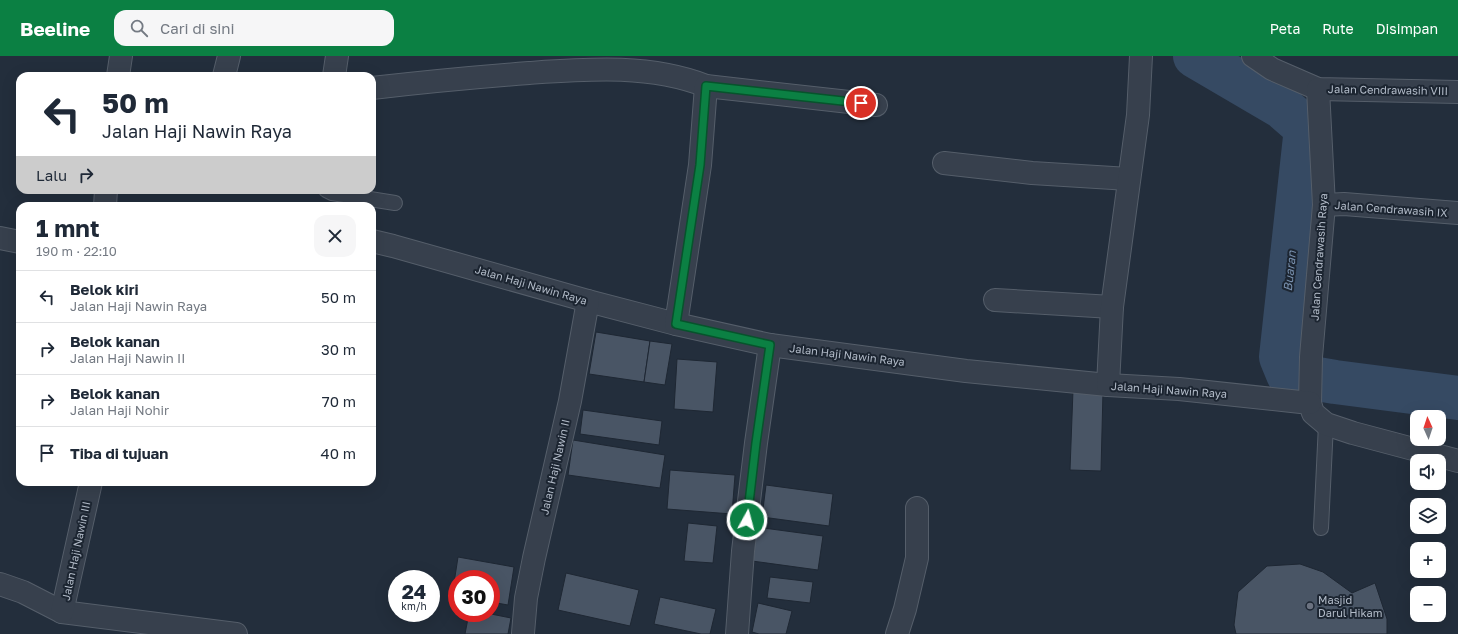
<!DOCTYPE html>
<html lang="id">
<meta charset="utf-8">
<style>
:root{--surface:#fff;--page:#f6f6f7;--text:#1f2937;--muted:#747a83;--line:#e0e1e3;--accent:#0b8043}
body{margin:0;font-family:"Golos Text",sans-serif;background:var(--page);color:var(--text);height:100vh;display:flex;flex-direction:column;font-size:15px;white-space:nowrap}
*{box-sizing:border-box;margin:0}
p{font-size:13px;color:var(--muted)}
.icon{flex:none;width:22px;height:22px;fill:none;stroke:currentColor;stroke-width:2;stroke-linecap:round;stroke-linejoin:round}
.map{position:relative;flex:1;overflow:hidden}
.side{position:absolute;left:16px;top:146px;width:360px;height:284px;display:flex;flex-direction:column;background:var(--surface);border-radius:12px;box-shadow:0 4px 16px #0002}
.side>*{flex:none}
.top-card{position:absolute;left:16px;top:16px;width:360px;height:122px;border-radius:12px;box-shadow:0 4px 16px #0002;background:#fff;color:var(--text);overflow:hidden}
.needle{width:26px;rotate:357deg}
.buttons{position:absolute;left:1410px;top:354px;display:grid;gap:8px}
.buttons a{display:grid;place-items:center;width:36px;height:36px;border-radius:8px;background:var(--surface);box-shadow:0 4px 16px #0002;font-size:20px}
.speed{position:absolute;left:388px;top:514px;display:flex;gap:8px;font-size:20px;font-weight:700;text-align:center}
.speed>*{display:grid;place-content:center;width:52px;height:52px;border-radius:50%;background:var(--surface);box-shadow:0 4px 16px #0002;line-height:1}
.speed small{font-size:10px;font-weight:400}
.speed .limit{border:6px solid #d22;background:#fff;color:#111}
.pin{position:absolute;display:grid;place-items:center;width:34px;height:34px;color:#fff;margin:-17px;border:2px solid #fff;border-radius:50%;box-shadow:0 1px 4px #0007}
.me{position:absolute;width:44px;margin:-22px;rotate:7deg;stroke-linejoin:round;filter:drop-shadow(0 0 3px #0008)}
.turn{display:flex;align-items:center;gap:14px;height:84px;padding:0 20px;font-size:18px}
.turn .icon{width:52px;height:52px;stroke-width:2.5}
.turn b{display:block;font-size:28px;line-height:34px}
.then{display:flex;align-items:center;height:38px;padding:0 20px;background:#0003;gap:8px;font-size:15px}
.round{display:grid;place-items:center;flex:none;width:42px;height:42px;border-radius:12px;background:var(--page)}
.summary{display:flex;align-items:center;justify-content:space-between;height:68px;padding:0 20px}
h1{font-size:24px;font-weight:700;line-height:30px}
ul{padding:0;list-style:none}
li{display:flex;align-items:center;gap:12px;height:52px;padding:0 20px;border-top:1px solid var(--line)}
li div{flex:1}
li b{display:block;font-size:15px}
li em{font-style:normal}
header{display:flex;align-items:center;gap:24px;box-sizing:border-box;height:56px;padding:0 20px;background:var(--accent);color:#fff}
header strong{font-size:19px}
nav{display:flex;gap:22px;margin-inline-start:auto;font-size:14px}
.search{width:280px;height:36px;background:var(--page);display:flex;align-items:center;gap:10px;box-sizing:border-box;padding:0 14px;border-radius:12px;color:var(--muted);font-size:15px}
.map>svg:first-child{display:block}
.lines{fill:none;stroke-linecap:round;stroke-linejoin:round}
.river{stroke:#364a63;stroke-width:44}
.building{fill:#495565;stroke:#1e2733}
.service-casing{stroke:#555e6a;stroke-width:16}
.minor-casing{stroke:#555e6a;stroke-width:24}
.service{stroke:#37404d;stroke-width:14}
.minor{stroke:#37404d;stroke-width:22}
.route-casing{stroke:#07532c;stroke-width:10}
.route{stroke:#0b8043;stroke-width:7}
.worship-dot{fill:#6b7280;stroke:#1c2531;stroke-width:1.5}
.labels{text-anchor:middle;stroke-width:4;stroke-linejoin:round;paint-order:stroke}
.street-label{font-size:11px;fill:#b2bbc8;stroke:#1c2531}
.poi-label{font-size:11px;fill:#b2bbc8;stroke:#1c2531;text-anchor:start}
.water-label{font-size:12px;font-style:italic;fill:#7a92b0;stroke:#1c2531}
</style>
<header>
<strong>Beeline</strong>
<div class="search"><svg class="icon" aria-label="search" viewBox="0 0 24 24"><circle cx="10" cy="10" r="6"/><path d="M15 15l6 6"/></svg>Cari di sini</div>
<nav><a>Peta</a><a>Rute</a><a>Disimpan</a></nav>
</header>
<div class="map">
<svg width="1458" height="578" viewBox="0 0 1458 578">
<rect width="100%" height="100%" fill="#232e3c"/>
<g class="lines">
<!-- river -->
<path class="river" d="M1195,0L1282,51L1306,72L1281,301L1288,318L1335,326L1458,342"/>
</g>
<!-- building -->
<g class="building">
<path d="M596,276L650,285L644,326L589,318Z"/>
<path d="M650,285L672,288L665,329L644,326Z"/>
<path d="M677,303L717,306L713,356L674,353Z"/>
<path d="M1073,334L1103,335L1101,415L1070,414Z"/>
<path d="M583,354L662,365L659,389L580,378Z"/>
<path d="M573,384L665,399L660,432L568,419Z"/>
<path d="M670,414L735,419L732,458L667,453Z"/>
<path d="M766,429L833,438L829,470L762,461Z"/>
<path d="M688,467L717,470L713,507L684,505Z"/>
<path d="M756,471L823,480L818,514L752,505Z"/>
<path d="M458,501L514,511L508,549L491,546V523H457V541L452,540Z"/>
<path d="M1300,508L1323,516L1352,537L1375,527L1387,563V578H1236L1234,569L1238,536L1267,510Z"/>
<path d="M566,517L639,534L630,570L558,554Z"/>
<path d="M770,521L813,526L810,547L767,542Z"/>
<path d="M660,541L716,553L710,578H701L654,568Z"/>
<path d="M758,547L792,555L786,578H759L752,576Z"/>
<path d="M469,557H486L511,562L508,578H465Z"/>
</g>
<g class="lines">
<defs>
<g id="service">
<path d="M326,134L332,137L395,147"/>
<path d="M1321,472L1326,368"/>
</g>
<g id="minor">
<path d="M1253,0L1272,13L1318,33L1458,36"/>
<path d="M118,20L121,0"/>
<path d="M224,20L229,0"/>
<path d="M334,20L337,0"/>
<path d="M372,32C424,26 477,21 529,17C588,13 650,8 706,30L876,49"/>
<path d="M1318,33L1324,149L1311,301L1310,347L1313,357L1326,368L1353,377L1458,405"/>
<path d="M944,107L1032,117L1129,123"/>
<path d="M1324,149L1344,148L1458,157"/>
<path d="M105,150L106,134"/>
<path d="M0,182L20,186"/>
<path d="M372,185L393,190L588,245L676,268L770,289L966,315L1108,329L1179,333L1310,347"/>
<path d="M995,244L1112,251"/>
<path d="M676,268L700,109L706,30"/>
<path d="M1108,329L1112,251L1138,59L1141,0"/>
<path d="M0,528L23,536L62,556L236,578"/>
<path d="M62,556L91,426"/>
<path d="M523,577L526,542L534,502L570,345L588,245"/>
<path d="M737,578L743,495L756,387L770,289"/>
<path d="M897,578L905,553L917,502V452"/>
</g>
</defs>
<!-- service casing -->
<use href="#service" class="service-casing"/>
<!-- minor casing -->
<use href="#minor" class="minor-casing"/>
<!-- service -->
<use href="#service" class="service"/>
<!-- minor -->
<use href="#minor" class="minor"/>
</g>
<g class="lines">
<defs>
<path id="route" d="M747,464L756,387L770,289L676,268L700,109L706,30L861,47"/>
</defs>
<!-- route casing -->
<use href="#route" class="route-casing"/>
<!-- route -->
<use href="#route" class="route"/>
</g>
<!-- markers -->
<circle class="worship-dot" cx="1310" cy="550" r="4"/>
<g class="labels">
<!-- street labels -->
<g class="street-label">
<text transform="translate(1388 34) rotate(1)" y="4">Jalan Cendrawasih VIII</text>
<text transform="translate(1391 153) rotate(4)" y="4">Jalan Cendrawasih IX</text>
<text transform="translate(1319 201) rotate(-86)" y="4">Jalan Cendrawasih Raya</text>
<text transform="translate(531 229) rotate(16)" y="4">Jalan Haji Nawin Raya</text>
<text transform="translate(847 299) rotate(7)" y="4">Jalan Haji Nawin Raya</text>
<text transform="translate(1169 334) rotate(4)" y="4">Jalan Haji Nawin Raya</text>
<text transform="translate(555 411) rotate(-77)" y="4">Jalan Haji Nawin II</text>
<text transform="translate(76 495) rotate(-78)" y="4">Jalan Haji Nawin III</text>
</g>
<!-- poi labels -->
<g class="poi-label">
<text x="1318" y="548">Masjid<tspan x="1318" dy="13">Darul Hikam</tspan></text>
</g>
<!-- water labels -->
<g class="water-label">
<text transform="translate(1290 215) rotate(-84)" y="4">Buaran</text>
</g>
</g>
</svg>
<div class="buttons">
<a><svg class="needle" viewBox="-14 -14 28 28"><path d="M0-13l5 13h-10z" fill="#e53935"/><path d="M0 13l5-13h-10z" fill="#747a83"/></svg></a>
<a><svg class="icon" aria-label="sound" viewBox="0 0 24 24"><path d="M4 9h4l5-4v14l-5-4H4zM17 9q2 3 0 6"/></svg></a>
<a><svg class="icon" aria-label="layers" viewBox="0 0 24 24"><path d="M12 4l9 5-9 5-9-5zM3 14l9 5 9-5"/></svg></a>
<a>+</a>
<a>−</a>
</div>
<div class="speed"><div>24<small>km/h</small></div><div class="limit">30</div></div>
<div class="pin" style="left:861px;top:47px;background:#d93025"><svg class="icon" aria-label="arrive" viewBox="0 0 24 24"><path d="M6 21V4h12l-3 4 3 4H6"/></svg></div>
<svg class="me" style="left:747px;top:464px" viewBox="-20 -20 40 40"><circle r="17" fill="#0b8043" stroke="#fff" stroke-width="3"/><path d="M0-11L8 9 0 5-8 9z" fill="#fff"/></svg>
<div class="top-card">
<div class="turn"><svg class="icon" aria-label="left" viewBox="0 0 24 24"><path d="M17 20v-9H6M10 6l-5 5 5 5"/></svg><div><b>50 m</b>Jalan Haji Nawin Raya</div></div>
<div class="then">Lalu<svg class="icon" aria-label="right" viewBox="0 0 24 24"><path d="M7 20v-9h11M14 6l5 5-5 5"/></svg></div>
</div>
<section class="side">
<div class="summary"><div><h1>1 mnt</h1><p>190 m · 22:10</p></div><a class="round"><svg class="icon" aria-label="close" viewBox="0 0 24 24"><path d="M6 6l12 12M18 6L6 18"/></svg></a></div>
<ul>
<li><svg class="icon" aria-label="left" viewBox="0 0 24 24"><path d="M17 20v-9H6M10 6l-5 5 5 5"/></svg><div><b>Belok kiri</b><p>Jalan Haji Nawin Raya</p></div><em>50 m</em></li>
<li><svg class="icon" aria-label="right" viewBox="0 0 24 24"><path d="M7 20v-9h11M14 6l5 5-5 5"/></svg><div><b>Belok kanan</b><p>Jalan Haji Nawin II</p></div><em>30 m</em></li>
<li><svg class="icon" aria-label="right" viewBox="0 0 24 24"><path d="M7 20v-9h11M14 6l5 5-5 5"/></svg><div><b>Belok kanan</b><p>Jalan Haji Nohir</p></div><em>70 m</em></li>
<li><svg class="icon" aria-label="arrive" viewBox="0 0 24 24"><path d="M6 21V4h12l-3 4 3 4H6"/></svg><div><b>Tiba di tujuan</b></div><em>40 m</em></li>
</ul>
</section>
</div>
